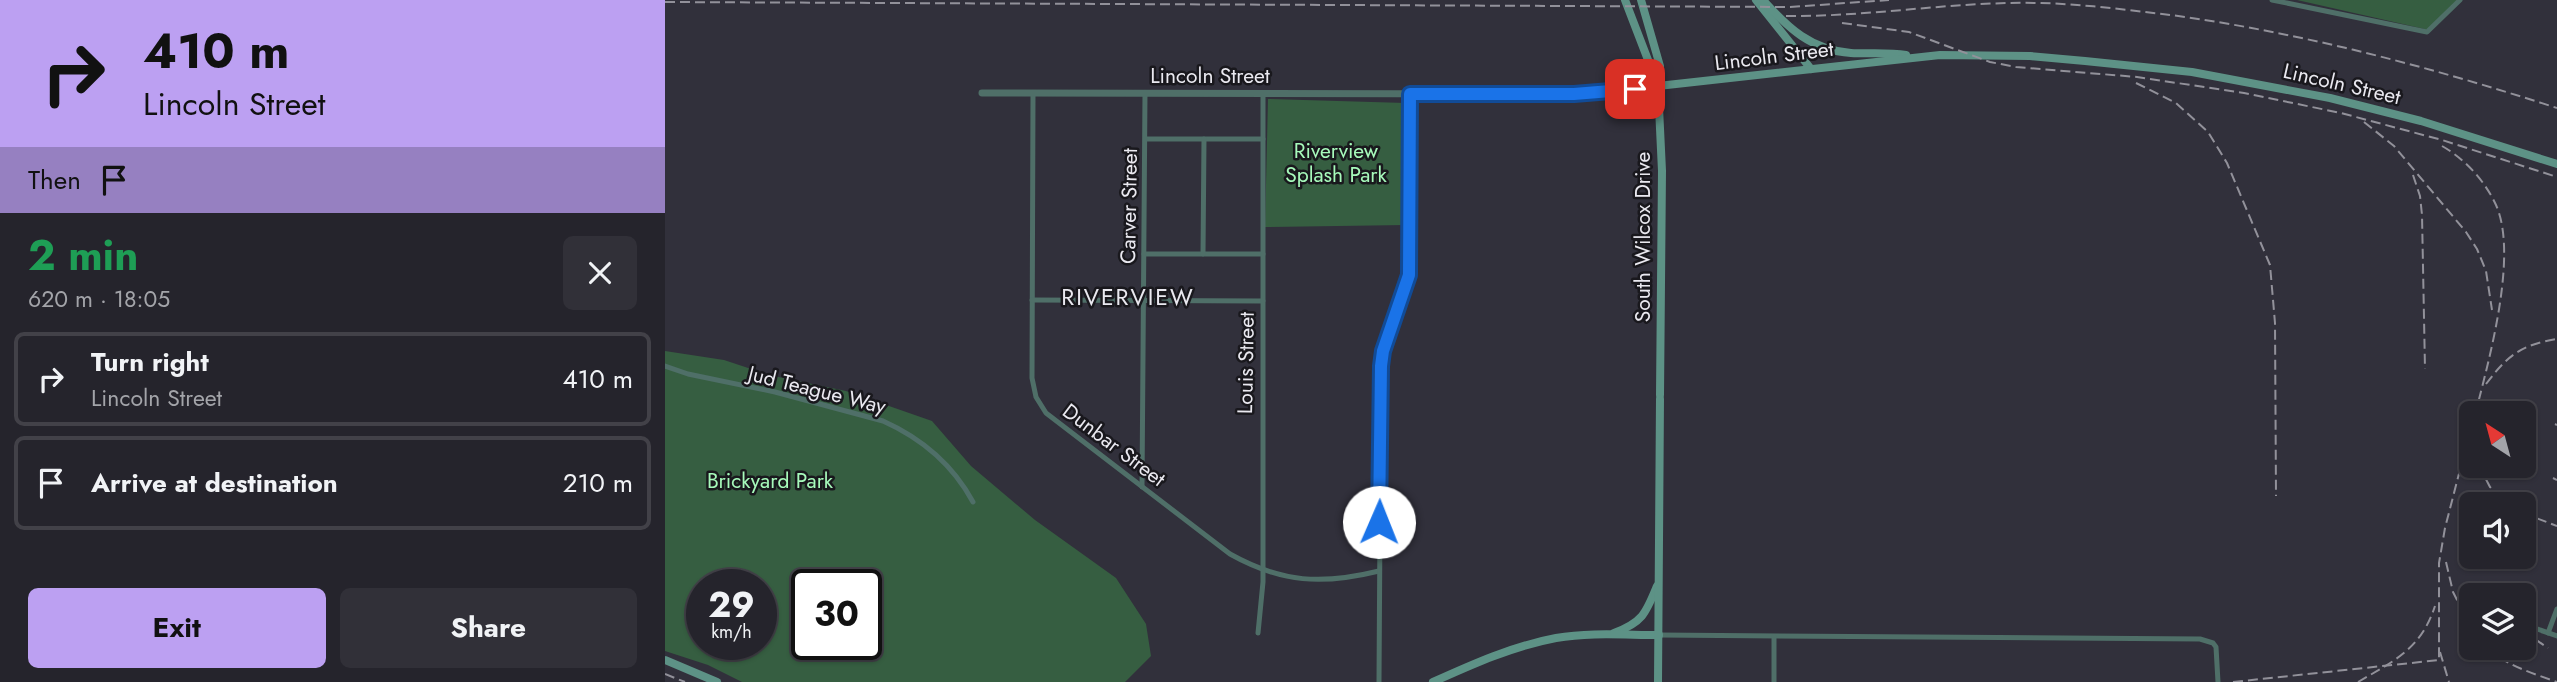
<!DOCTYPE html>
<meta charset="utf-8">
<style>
:root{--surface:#25242c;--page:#313038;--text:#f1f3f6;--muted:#a3a4a9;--line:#424148;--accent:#bca0f2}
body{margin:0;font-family:Jost,sans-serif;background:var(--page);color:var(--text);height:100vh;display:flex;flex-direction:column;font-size:26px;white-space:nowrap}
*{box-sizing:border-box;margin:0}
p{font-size:23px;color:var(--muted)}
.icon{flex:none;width:38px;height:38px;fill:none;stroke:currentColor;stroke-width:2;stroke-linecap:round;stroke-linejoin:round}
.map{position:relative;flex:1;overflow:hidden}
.side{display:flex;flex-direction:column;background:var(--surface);width:665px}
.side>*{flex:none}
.banner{background:#bca0f2;color:#111;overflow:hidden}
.needle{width:46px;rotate:324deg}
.tools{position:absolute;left:1794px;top:401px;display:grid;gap:14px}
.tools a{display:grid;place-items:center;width:77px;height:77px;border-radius:10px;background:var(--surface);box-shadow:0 2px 5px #0004,0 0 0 2px var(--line);font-size:35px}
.speed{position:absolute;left:21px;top:569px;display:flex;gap:14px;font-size:35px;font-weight:700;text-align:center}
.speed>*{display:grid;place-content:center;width:91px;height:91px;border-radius:50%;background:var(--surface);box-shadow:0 2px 5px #0004,0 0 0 2px var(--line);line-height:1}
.speed small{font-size:18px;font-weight:400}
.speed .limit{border:4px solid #111;border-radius:10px;background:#fff;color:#111}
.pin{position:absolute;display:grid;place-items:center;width:60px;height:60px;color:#fff;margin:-30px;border-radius:14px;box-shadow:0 4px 10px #0006}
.me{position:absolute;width:77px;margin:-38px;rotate:1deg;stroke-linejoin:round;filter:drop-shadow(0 0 5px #0008)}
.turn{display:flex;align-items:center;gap:24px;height:147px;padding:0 28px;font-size:32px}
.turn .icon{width:91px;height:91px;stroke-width:2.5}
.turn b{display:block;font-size:49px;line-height:60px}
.then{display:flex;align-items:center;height:66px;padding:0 28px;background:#0003;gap:14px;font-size:26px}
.round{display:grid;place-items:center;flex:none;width:74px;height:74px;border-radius:10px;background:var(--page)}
.summary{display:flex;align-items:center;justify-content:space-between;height:119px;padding:0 28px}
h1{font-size:42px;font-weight:700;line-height:52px;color:#1e9e55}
.cta{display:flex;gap:14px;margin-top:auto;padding:14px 28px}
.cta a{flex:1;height:80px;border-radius:10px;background:var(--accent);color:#111;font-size:28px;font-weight:700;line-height:80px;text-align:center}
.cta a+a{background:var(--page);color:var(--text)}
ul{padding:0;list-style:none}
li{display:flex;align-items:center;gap:21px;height:94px;margin:0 14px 10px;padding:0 14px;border:4px solid var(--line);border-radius:10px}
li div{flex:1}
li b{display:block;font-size:26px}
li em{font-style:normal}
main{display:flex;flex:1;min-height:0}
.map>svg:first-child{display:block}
.green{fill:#365e41;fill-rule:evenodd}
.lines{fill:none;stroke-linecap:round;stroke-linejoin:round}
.minor{stroke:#4f6f68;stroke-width:5}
.tertiary{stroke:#4f6f68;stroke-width:7}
.secondary{stroke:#5d9286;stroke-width:8}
.rail{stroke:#92919a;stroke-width:2;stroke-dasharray:10 5;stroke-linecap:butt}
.route-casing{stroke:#114b97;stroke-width:18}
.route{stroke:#1a73e8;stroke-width:12}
.labels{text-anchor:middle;stroke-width:5;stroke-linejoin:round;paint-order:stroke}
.street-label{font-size:21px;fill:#eae9f0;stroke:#19181d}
.park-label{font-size:21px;fill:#a7fabb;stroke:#19181d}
.neighbourhood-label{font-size:23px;letter-spacing:2px;fill:#eae9f0;stroke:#19181d}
</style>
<main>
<section class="side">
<div class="banner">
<div class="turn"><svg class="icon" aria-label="right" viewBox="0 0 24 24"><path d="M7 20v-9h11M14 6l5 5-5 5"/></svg><div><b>410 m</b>Lincoln Street</div></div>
<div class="then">Then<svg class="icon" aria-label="arrive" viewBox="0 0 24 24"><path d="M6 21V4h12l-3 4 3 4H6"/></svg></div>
</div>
<div class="summary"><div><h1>2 min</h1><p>620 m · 18:05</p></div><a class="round"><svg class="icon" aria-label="close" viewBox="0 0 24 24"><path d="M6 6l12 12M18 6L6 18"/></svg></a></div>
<ul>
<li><svg class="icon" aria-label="right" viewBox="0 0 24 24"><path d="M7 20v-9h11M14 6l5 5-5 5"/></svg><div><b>Turn right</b><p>Lincoln Street</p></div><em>410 m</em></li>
<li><svg class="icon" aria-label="arrive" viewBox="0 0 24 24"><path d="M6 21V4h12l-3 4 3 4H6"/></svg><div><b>Arrive at destination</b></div><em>210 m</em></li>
</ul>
<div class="cta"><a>Exit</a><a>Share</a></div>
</section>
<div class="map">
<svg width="1892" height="682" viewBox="0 0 1892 682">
<rect width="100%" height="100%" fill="#31303b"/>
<!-- green -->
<g class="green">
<path d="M1632,0H1794L1764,30Z"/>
<path d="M603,99L741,103V225L600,227Z"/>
<path d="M0,351L59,360L104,375L181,391L267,421L306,466L370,520L451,578L481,624L486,656L460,682H77L43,665L0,651ZM37,584H96V644H37ZM142,584H201V644H142Z"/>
</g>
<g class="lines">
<!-- minor -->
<g class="minor">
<path d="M1607,0L1762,32L1795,0"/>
<path d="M368,93L367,378L371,397L381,413L565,554C617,583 657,585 714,571"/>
<path d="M481,139H598"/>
<path d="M479,254H598"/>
<path d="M538,254L539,139"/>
<path d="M367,300L598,301"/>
<path d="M0,366L23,374L110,392L218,421C256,438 288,465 308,502"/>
<path d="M477,487L480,93"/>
<path d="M1858,624L1892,636"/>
<path d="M593,633L598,582V93"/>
<path d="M1883,633L1892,609"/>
<path d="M994,635L1535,639L1548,643L1551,647L1553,682"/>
<path d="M714,682L716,366L718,351L744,275L745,95"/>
<path d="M1109,682V637"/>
</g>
<!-- tertiary -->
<path class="tertiary" d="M317,93L909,94L993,86"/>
<!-- secondary -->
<g class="secondary">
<path d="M960,0L993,86L997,171L995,395"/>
<path d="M976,0L995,66L993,83"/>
<path d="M1091,0L1146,69"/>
<path d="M1098,0C1123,28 1146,50 1186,53C1204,54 1223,52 1241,55"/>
<path d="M993,86L1275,55L1365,56L1420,61L1527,72L1665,98L1756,121L1892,164"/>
<path d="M949,633C978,622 981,613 992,586"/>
<path d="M0,660L52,682"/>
<path d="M768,682C808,664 848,646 891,638C925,632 960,635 994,635"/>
<path d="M993,682L995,399"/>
</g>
<!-- rail -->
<g class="rail">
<path d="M0,2L1125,7L1224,0"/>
<path d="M1121,16C1206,17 1289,1 1374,3C1418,4 1463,10 1506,15C1638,33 1765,67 1892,108"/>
<path d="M1177,23L1244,32L1325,62L1351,67L1472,77L1579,93L1676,113L1777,140L1892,177"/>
<path d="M1471,83L1511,103L1543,132L1562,163L1605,265L1610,323L1611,496"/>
<path d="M1699,122L1729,146L1801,232L1812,249L1821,271L1827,310"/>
<path d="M1777,146C1800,159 1820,181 1831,205C1853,254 1825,356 1812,407"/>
<path d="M1748,175L1755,196L1757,215L1760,369"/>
<path d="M1821,384C1843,355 1856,345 1892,339"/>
<path d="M1890,424L1892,425"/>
<path d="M1814,466L1825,487L1843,504"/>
<path d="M1888,478L1892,480"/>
<path d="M1858,513L1892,526"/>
<path d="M1781,562L1788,592L1806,627"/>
<path d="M1858,631L1883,648"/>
<path d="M1823,648C1842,666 1867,673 1892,682"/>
<path d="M1775,652L1784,682"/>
<path d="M0,674L20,682"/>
<path d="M1568,682L1774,660V563L1780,528L1806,427"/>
<path d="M1693,682C1729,661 1756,649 1770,606"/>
</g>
</g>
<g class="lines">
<defs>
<path id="route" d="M714,522L716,366L718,351L744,275L745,94H909L970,89"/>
</defs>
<!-- route casing -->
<use href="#route" class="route-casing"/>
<!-- route -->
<use href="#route" class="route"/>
</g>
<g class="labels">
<!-- street labels -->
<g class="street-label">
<text transform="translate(1109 56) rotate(-7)" y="7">Lincoln Street</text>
<text x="545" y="83">Lincoln Street</text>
<text transform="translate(1677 84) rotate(13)" y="7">Lincoln Street</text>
<text transform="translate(464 206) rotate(-89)" y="7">Carver Street</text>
<text transform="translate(978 237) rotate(-90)" y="7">South Wilcox Drive</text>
<text transform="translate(581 363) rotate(-89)" y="7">Louis Street</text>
<text transform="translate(152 390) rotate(14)" y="7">Jud Teague Way</text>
<text transform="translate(449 445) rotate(37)" y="7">Dunbar Street</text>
</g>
<!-- park labels -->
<g class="park-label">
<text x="671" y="158">Riverview<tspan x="671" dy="24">Splash Park</tspan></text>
<text x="105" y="488">Brickyard Park</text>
</g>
<!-- neighbourhood labels -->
<g class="neighbourhood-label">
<text x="463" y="305">RIVERVIEW</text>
</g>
</g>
</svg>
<div class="tools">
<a><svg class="needle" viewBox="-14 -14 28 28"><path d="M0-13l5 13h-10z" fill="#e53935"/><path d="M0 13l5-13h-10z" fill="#a3a4a9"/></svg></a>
<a><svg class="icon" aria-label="sound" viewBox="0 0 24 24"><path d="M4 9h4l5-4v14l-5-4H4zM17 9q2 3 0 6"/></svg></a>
<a><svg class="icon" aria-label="layers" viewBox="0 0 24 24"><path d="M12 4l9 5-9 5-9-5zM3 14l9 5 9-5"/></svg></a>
</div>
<div class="speed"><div>29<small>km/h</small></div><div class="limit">30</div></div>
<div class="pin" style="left:970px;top:89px;background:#d93025"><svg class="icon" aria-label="arrive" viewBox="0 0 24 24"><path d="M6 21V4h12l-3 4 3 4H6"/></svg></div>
<svg class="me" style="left:714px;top:522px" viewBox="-20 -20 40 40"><circle r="19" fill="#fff"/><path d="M0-13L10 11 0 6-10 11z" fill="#1a73e8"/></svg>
</div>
</main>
